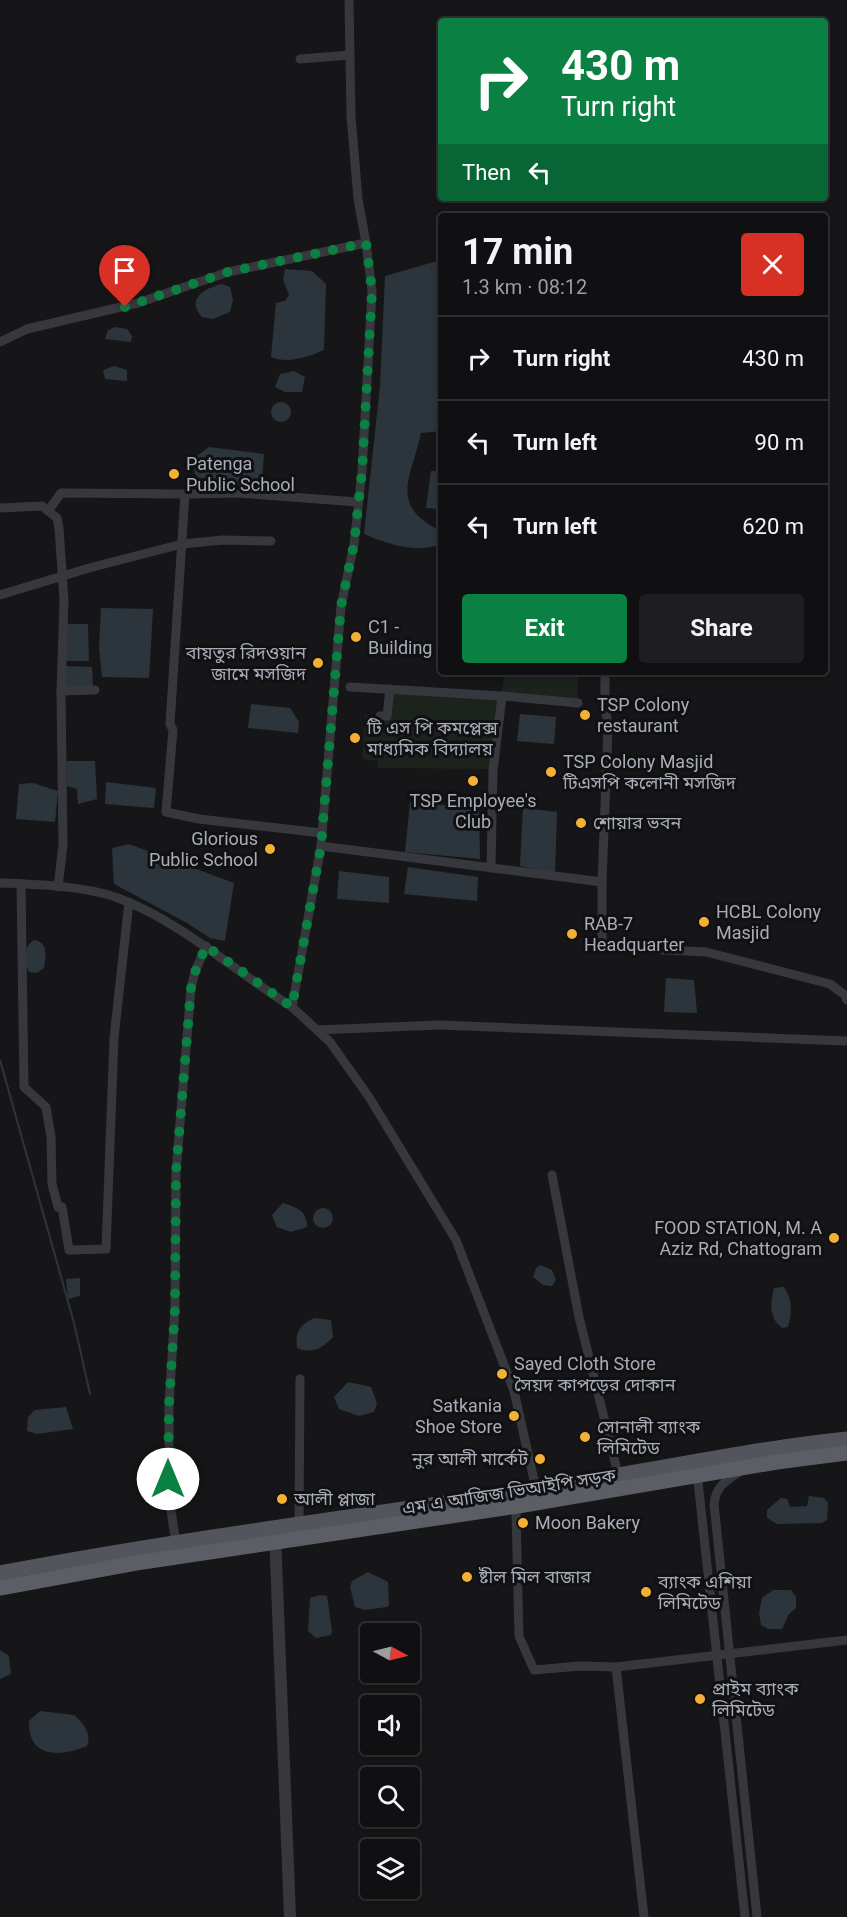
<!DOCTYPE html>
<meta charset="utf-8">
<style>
:root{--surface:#101012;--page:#1e1e20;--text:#f1f3f6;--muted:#9c9d9f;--line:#303032;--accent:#0b8043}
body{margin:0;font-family:Roboto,"Noto Sans Bengali",sans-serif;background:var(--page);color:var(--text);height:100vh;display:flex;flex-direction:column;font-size:22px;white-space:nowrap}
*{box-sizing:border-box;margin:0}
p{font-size:20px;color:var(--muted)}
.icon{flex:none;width:33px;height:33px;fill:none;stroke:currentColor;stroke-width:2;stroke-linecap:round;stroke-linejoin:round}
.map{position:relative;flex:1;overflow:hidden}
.drawer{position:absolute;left:438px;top:213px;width:390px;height:462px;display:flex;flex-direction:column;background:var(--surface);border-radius:6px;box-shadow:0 3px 9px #0003,0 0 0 2px var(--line)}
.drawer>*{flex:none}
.top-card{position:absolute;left:438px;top:18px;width:390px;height:183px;border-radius:6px;box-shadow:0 3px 9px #0003,0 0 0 2px var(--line);background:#0b8043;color:#fff;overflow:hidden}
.needle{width:39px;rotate:97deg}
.buttons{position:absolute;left:360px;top:1623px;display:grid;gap:12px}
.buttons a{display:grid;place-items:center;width:60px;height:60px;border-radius:6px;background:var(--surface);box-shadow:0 3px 9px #0003,0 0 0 2px var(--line);font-size:30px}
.pin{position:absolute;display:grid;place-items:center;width:51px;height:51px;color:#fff;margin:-62px -26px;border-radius:50% 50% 50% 0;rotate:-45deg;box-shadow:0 0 6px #0007}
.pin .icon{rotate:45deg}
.me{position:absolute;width:66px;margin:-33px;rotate:0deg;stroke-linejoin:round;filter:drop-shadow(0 0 4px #0008)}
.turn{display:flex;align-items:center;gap:21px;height:126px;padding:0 24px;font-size:27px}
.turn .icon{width:78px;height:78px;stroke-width:2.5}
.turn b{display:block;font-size:42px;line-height:51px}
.then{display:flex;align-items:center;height:57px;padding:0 24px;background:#0003;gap:12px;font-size:22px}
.round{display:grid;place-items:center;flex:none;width:63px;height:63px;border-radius:6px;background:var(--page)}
.headline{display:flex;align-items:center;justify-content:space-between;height:102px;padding:0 24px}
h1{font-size:36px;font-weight:700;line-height:45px}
.primary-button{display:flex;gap:12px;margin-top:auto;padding:12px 24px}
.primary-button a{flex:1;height:69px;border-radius:6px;background:var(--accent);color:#fff;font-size:24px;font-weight:700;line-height:69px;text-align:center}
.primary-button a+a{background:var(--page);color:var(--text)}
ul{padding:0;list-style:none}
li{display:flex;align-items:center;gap:18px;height:84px;padding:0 24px;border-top:2px solid var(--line)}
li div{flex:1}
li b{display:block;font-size:22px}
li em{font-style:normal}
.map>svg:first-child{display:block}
.green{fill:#1c231d}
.water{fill:#2c353c}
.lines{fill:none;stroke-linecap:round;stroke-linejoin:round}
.stream{stroke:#2c353c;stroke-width:2}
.minor{stroke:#37383d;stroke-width:9}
.tertiary{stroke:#37383d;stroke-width:12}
.primary{stroke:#53555c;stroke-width:15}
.trunk-bridge{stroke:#5b5e65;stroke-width:15}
.route{stroke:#0b8043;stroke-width:10;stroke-dasharray:0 18}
.poi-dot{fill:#f2b134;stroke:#111113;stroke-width:2}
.labels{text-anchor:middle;stroke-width:6;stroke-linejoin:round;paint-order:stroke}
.poi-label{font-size:18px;fill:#a8adb8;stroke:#111113;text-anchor:start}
.street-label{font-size:18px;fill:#a8adb8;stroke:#111113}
</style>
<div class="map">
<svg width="847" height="1917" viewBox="0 0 847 1917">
<rect width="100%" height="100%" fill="#161618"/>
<!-- green -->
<path class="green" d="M504,672H577L578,703L502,697L492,769L377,768L378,761L362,759L365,715L387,716L389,689L502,696Z"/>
<!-- water -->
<g class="water">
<path d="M441,260V431L421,433C412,477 387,505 441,531V544C416,554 388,544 364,534L380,386L385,276Z"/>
<path d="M285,269L312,271L326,284L324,350C308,357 288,364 271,357L276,303L285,301L289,295L283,280Z"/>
<path d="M222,284L230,287L233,300L230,312L213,319L202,317C185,299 205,288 222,284Z"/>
<path d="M115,327L127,329L132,336L131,342L105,339L108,330Z"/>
<path d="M114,366L127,370V381L105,379L103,370Z"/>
<path d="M294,371L305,377L302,392H285L275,387L280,374Z"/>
<circle cx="281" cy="412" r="10"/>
<path d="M209,447L264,454L261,491L209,488L195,474L194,458Z"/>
<path d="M431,471H441V509L426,508Z"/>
<path d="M101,608L153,609L149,678L102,677L99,648Z"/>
<path d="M65,624H88L89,661H65Z"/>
<path d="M64,666L92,667L93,687L63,688Z"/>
<path d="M251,704L290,708L299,722L298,733L248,728Z"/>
<path d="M520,714L556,717L554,744L517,741Z"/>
<path d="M66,761H95L97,799L78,804L77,789L67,786Z"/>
<path d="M106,782L156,788L154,808L105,804Z"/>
<path d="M33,783L58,791L55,822L16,819L19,784Z"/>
<path d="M410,802L479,808L480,859L405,852Z"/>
<path d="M523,808L557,812L555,873L520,866Z"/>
<path d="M129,844L234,883L225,941L210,938L187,923L114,884L112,848Z"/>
<path d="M408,867L478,877L477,901L404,894Z"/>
<path d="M339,871L389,877V903L337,899Z"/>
<path d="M34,940C49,942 46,957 44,968L37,973L29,972C24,962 23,947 34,940Z"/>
<path d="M666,978L694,980L697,1013L664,1012Z"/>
<path d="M283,1203C297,1208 307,1210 307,1227L291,1232L277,1227L272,1215Z"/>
<circle cx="323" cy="1218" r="10"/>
<path d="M540,1265L552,1270L556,1280L552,1286L543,1285L533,1277L536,1268Z"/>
<path d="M80,1278V1296L68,1299L66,1279Z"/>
<path d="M784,1287C793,1301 792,1312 788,1327L782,1328C769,1318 770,1303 774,1288Z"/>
<path d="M314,1318L331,1320L333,1337C321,1349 313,1354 297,1348C295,1332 299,1326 314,1318Z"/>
<path d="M348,1382L371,1387L377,1403L374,1412L359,1416L339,1409L334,1397Z"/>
<path d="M66,1407L73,1429L37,1434L27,1431L28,1417L35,1410Z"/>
<path d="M809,1496L824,1498L828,1503L827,1520L822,1523L777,1524L767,1518V1510L781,1498L787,1499L790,1507L807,1506Z"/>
<path d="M368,1572L388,1582L389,1605L387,1607L365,1610L355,1607L350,1587L352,1581Z"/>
<path d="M773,1590H791L796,1597V1608L789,1614L782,1629H768L761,1625L759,1613L762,1598Z"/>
<path d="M320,1595L327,1596L332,1631L331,1635L316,1638L308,1631L310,1598Z"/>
<path d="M0,1650L9,1656L11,1674L0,1679Z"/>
<path d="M40,1711L74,1715C83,1723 92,1733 87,1746C61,1757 28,1759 29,1721Z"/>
</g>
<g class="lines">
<!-- stream -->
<path class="stream" d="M0,1060L74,1323L90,1394"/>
<!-- minor -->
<g class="minor">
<path d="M300,59L350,55"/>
<path d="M366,243L372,291L362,472L354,544L341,606L321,846L292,1007L330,1042L369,1097L456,1240L514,1391L536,1489"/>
<path d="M0,342L27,329L138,303L228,272L366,243L358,199L351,116L349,0"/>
<path d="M185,494L238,493L358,502"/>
<path d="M0,508L42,506L57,518L59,528L64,600L61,691L63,845L58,887"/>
<path d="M48,511L61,493L185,494L170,724L173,730L166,812L199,819L322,833"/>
<path d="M0,595L89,568L182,544L223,540L271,541"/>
<path d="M350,687L502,696L493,771L491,868"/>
<path d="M61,691L95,690"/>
<path d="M502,696L578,703"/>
<path d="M380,716H387L390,689"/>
<path d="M321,846L602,882V938L606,947L706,952L830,984L845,995L847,1000"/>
<path d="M602,882L608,729L605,703V672"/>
<path d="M0,883C34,884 86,886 118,898C180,921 236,972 292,1007"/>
<path d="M21,884L24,1087L46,1107L51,1137L52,1184L58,1207H62L69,1250L106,1249L114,1038L129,902"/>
<path d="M317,1030L439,1025L846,1041"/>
<path d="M552,1175L579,1317L618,1474"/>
<path d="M697,1472L745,1917"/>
<path d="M738,1473C724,1482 716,1487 714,1504L757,1917"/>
<path d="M516,1513L519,1636L534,1670L580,1666L616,1667L847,1640"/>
<path d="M299,1523L300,1379"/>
<path d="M176,1543L169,1498V1405L175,1308L176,1172L191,988L195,972L206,946"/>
<path d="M616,1667L644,1917"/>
</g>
<!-- tertiary -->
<path class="tertiary" d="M275,1534L290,1917"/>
<!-- primary -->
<path class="primary" d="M0,1573C168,1541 338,1519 507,1494C620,1477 733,1451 847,1439"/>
<!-- trunk-bridge -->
<path class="trunk-bridge" d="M0,1588L136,1563L518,1506L777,1462L847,1453"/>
</g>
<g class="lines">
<!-- route -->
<path class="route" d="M125,307L228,272L366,243L372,291L362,472L354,544L341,606L321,846L292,1007L206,946L195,972L191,988L176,1172L175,1308L169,1405L168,1479"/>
</g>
<!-- markers -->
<g class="poi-dot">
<circle cx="174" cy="474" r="6"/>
<circle cx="356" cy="637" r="6"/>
<circle cx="318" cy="663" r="6"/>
<circle cx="585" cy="715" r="6"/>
<circle cx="355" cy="738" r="6"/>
<circle cx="551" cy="772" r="6"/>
<circle cx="473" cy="781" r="6"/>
<circle cx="581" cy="823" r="6"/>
<circle cx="270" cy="849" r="6"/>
<circle cx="704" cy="922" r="6"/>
<circle cx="572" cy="934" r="6"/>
<circle cx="834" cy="1238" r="6"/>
<circle cx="502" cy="1374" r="6"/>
<circle cx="514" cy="1416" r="6"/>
<circle cx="585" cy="1437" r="6"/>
<circle cx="540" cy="1459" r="6"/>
<circle cx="282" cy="1499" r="6"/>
<circle cx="523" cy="1523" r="6"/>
<circle cx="467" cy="1577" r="6"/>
<circle cx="646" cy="1592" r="6"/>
<circle cx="700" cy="1699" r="6"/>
</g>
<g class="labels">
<!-- poi labels -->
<g class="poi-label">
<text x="186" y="470">Patenga<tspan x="186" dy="21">Public School</tspan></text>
<text x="368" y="633">C1 -<tspan x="368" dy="21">Building</tspan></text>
<text x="306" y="659" text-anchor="end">বায়তুর রিদওয়ান<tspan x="306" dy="21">জামে মসজিদ</tspan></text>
<text x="597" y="711">TSP Colony<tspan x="597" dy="21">restaurant</tspan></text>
<text x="367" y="734">টি এস পি কমপ্লেক্স<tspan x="367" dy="21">মাধ্যমিক বিদ্যালয়</tspan></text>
<text x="563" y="768">TSP Colony Masjid<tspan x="563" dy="21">টিএসপি কলোনী মসজিদ</tspan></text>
<text x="473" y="807" text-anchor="middle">TSP Employee's<tspan x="473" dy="21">Club</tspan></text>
<text x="593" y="829">শোয়ার ভবন</text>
<text x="258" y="845" text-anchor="end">Glorious<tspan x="258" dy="21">Public School</tspan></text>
<text x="716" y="918">HCBL Colony<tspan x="716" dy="21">Masjid</tspan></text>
<text x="584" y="930">RAB-7<tspan x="584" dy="21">Headquarter</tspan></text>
<text x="822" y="1234" text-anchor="end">FOOD STATION, M. A<tspan x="822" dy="21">Aziz Rd, Chattogram</tspan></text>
<text x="514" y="1370">Sayed Cloth Store<tspan x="514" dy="21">সৈয়দ কাপড়ের দোকান</tspan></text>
<text x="502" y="1412" text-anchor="end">Satkania<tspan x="502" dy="21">Shoe Store</tspan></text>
<text x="597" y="1433">সোনালী ব্যাংক<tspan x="597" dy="21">লিমিটেড</tspan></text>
<text x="528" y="1465" text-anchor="end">নুর আলী মার্কেট</text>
<text x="294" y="1505">আলী প্লাজা</text>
<text x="535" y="1529">Moon Bakery</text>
<text x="479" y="1583">ষ্টীল মিল বাজার</text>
<text x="658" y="1588">ব্যাংক এশিয়া<tspan x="658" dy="21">লিমিটেড</tspan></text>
<text x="712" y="1695">প্রাইম ব্যাংক<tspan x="712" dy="21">লিমিটেড</tspan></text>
</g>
<!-- street labels -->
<g class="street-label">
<text transform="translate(509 1492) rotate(-9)" y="6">এম এ আজিজ ভিআইপি সড়ক</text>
</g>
</g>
</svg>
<div class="buttons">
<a><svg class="needle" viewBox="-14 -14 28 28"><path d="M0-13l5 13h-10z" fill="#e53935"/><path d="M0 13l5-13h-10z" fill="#9c9d9f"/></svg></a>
<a><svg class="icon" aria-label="sound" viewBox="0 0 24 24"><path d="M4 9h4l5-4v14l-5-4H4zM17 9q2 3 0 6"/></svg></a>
<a><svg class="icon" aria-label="search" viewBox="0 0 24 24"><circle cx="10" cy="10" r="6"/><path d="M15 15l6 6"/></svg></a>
<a><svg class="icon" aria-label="layers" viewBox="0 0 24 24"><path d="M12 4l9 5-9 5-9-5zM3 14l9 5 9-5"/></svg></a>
</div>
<div class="pin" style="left:125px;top:307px;background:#d93025"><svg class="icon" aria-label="arrive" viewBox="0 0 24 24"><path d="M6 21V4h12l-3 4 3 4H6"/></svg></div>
<svg class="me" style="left:168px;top:1479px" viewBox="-20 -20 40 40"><circle r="19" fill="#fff"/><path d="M0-13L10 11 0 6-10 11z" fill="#0b8043"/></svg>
<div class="top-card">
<div class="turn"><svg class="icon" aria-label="right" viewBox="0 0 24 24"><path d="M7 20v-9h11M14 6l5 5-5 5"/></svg><div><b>430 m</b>Turn right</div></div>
<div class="then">Then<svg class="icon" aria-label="left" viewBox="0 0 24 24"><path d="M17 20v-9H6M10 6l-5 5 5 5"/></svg></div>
</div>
<section class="drawer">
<div class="headline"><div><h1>17 min</h1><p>1.3 km · 08:12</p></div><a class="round" style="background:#d93025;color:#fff"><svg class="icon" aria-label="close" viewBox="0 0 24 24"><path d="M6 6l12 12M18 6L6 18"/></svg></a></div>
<ul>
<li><svg class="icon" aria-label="right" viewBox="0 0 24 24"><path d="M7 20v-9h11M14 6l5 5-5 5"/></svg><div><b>Turn right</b></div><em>430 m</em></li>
<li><svg class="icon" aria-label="left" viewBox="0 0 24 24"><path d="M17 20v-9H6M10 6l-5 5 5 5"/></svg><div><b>Turn left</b></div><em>90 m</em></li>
<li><svg class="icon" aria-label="left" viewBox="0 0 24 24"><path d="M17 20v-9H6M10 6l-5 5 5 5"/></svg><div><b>Turn left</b></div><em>620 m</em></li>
</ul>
<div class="primary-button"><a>Exit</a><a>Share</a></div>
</section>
</div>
